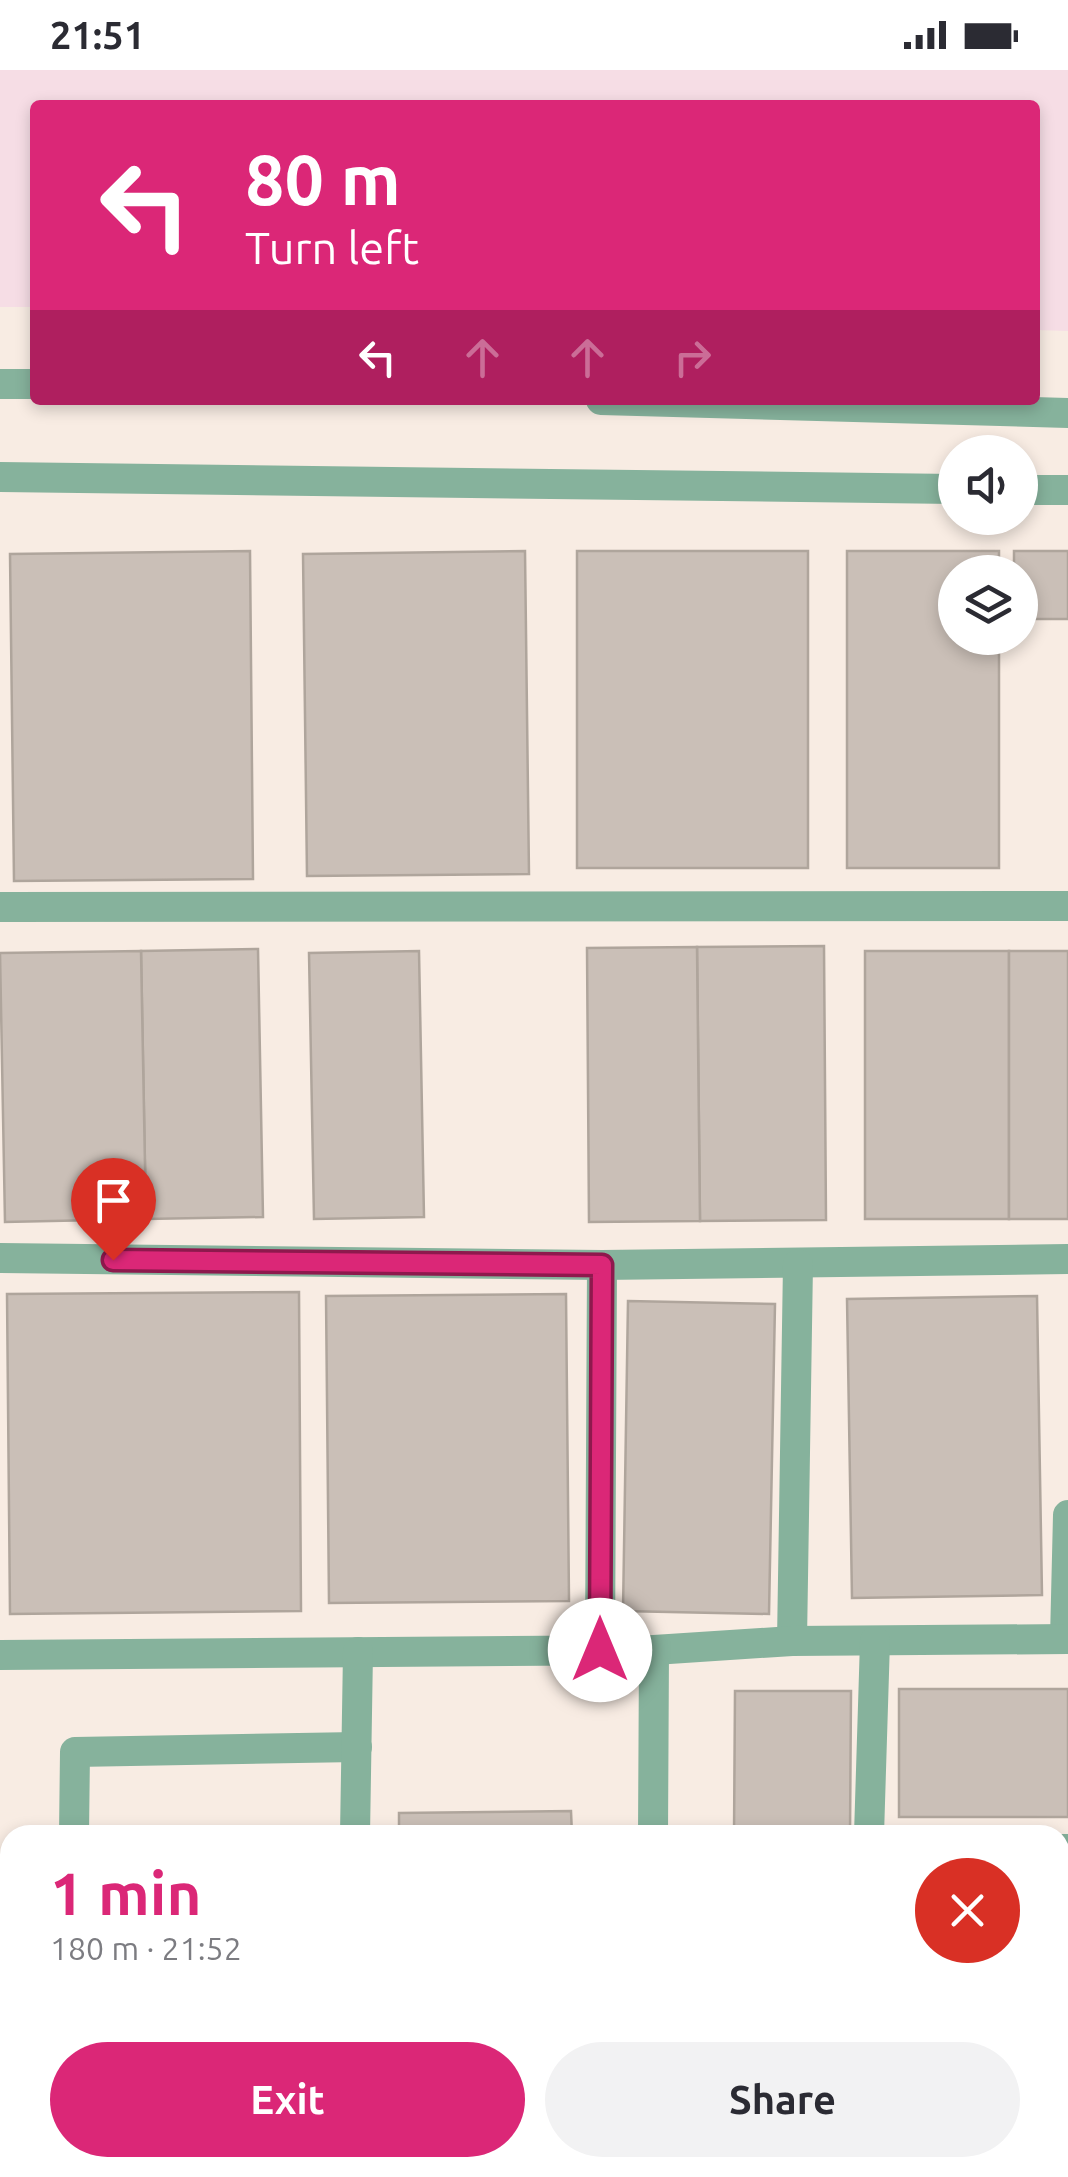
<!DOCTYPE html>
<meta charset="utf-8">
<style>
:root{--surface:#fff;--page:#f2f2f3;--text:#2b2b33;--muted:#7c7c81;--accent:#db2777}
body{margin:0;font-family:Ubuntu,sans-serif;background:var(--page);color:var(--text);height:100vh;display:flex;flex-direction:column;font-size:38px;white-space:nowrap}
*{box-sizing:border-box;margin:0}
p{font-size:32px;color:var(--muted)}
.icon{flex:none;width:55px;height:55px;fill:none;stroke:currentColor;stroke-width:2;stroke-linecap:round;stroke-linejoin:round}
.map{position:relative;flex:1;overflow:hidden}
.sheet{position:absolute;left:0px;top:1755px;width:1070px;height:352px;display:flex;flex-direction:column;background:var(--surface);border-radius:30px 30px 0 0;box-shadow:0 5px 15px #0003}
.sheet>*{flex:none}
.guide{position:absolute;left:30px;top:30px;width:1010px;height:305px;border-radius:10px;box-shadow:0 5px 15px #0003;background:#db2777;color:#fff;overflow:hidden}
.fabs{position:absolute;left:938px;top:365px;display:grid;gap:20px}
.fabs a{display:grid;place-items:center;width:100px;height:100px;border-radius:50%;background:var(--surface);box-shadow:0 5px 15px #0003;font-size:50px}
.pin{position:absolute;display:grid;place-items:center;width:85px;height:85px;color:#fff;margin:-102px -42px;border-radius:50% 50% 50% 0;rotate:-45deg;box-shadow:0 0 10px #0007}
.pin .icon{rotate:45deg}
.me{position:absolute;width:110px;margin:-55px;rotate:0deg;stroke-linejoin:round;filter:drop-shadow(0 0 8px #0008)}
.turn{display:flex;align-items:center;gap:35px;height:210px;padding:0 50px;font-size:45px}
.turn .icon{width:130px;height:130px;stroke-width:2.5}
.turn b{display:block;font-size:70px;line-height:85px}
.lanes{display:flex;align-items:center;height:95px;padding:0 50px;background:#0003;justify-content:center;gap:50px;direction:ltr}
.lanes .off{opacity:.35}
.round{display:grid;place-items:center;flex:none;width:105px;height:105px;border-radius:52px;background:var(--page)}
.head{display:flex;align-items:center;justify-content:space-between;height:170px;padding:0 50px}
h1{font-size:60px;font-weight:700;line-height:75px;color:var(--accent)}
.primary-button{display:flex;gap:20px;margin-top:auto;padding:20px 50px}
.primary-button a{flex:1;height:115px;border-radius:60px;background:var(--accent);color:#fff;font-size:40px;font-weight:700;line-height:115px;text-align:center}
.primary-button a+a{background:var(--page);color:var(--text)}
.status{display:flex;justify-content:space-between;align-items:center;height:70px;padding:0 50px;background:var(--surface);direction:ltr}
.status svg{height:28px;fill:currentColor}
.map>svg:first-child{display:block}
.education{fill:#f6dde5}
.building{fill:#cabfb7;stroke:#afa59c;stroke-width:2.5}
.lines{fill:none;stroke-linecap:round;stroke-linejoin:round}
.minor{stroke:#86b29c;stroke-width:30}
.route-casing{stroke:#8e194d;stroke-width:25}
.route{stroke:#db2777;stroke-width:18}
</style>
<div class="status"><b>21:51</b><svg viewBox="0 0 49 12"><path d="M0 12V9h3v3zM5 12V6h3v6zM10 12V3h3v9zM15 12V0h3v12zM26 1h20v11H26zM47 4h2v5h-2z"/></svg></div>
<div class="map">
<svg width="1068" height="2107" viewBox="0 0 1068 2107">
<rect width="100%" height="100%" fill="#f8ece3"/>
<!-- education -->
<path class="education" d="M0,0H1068V261L1035,260V35H35V237H0Z"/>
<!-- building -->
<g class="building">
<path d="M250,481L253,809L14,811L10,484Z"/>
<path d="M525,481L529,804L307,806L303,484Z"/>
<rect x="577" y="481" width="231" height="317"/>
<path d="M847,481H999V502H955V568H999V798H847Z"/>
<path d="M1014,481H1068V549H1020V502H1014Z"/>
<path d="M824,876L826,1150L700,1151L697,877Z"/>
<path d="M697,877L700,1151L589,1152L587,878Z"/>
<path d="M258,879L263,1147L146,1149L141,881Z"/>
<path d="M141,881L146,1149L5,1152L0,883Z"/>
<path d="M419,881L424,1147L314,1149L309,883Z"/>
<rect x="865" y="881" width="144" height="268"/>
<rect x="1009" y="881" width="59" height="268"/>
<path d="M299,1222L301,1541L10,1544L7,1224Z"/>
<path d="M566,1224L569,1531L329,1533L326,1226Z"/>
<path d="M1037,1226L1042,1525L852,1528L847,1229Z"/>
<path d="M628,1231L775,1234L769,1544L623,1541Z"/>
<rect x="899" y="1619" width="169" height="128"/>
<path d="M735,1621H851L850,1765H734Z"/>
<path d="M571,1741L572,1765H399V1743Z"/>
<rect x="1060" y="1796" width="8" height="137"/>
<path d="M1060,1974H1068V2105L901,2106V2098H1060Z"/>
<path d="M732,2098H848V2105L732,2104Z"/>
</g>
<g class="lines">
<!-- minor -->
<g class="minor">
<path d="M0,314H35"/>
<path d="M601,330L1068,343"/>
<path d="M0,407L955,419"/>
<path d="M1020,420H1068"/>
<path d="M0,837L1068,836"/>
<path d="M0,1188L602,1195L1068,1189"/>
<path d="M1065,1569L1068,1445"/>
<path d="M792,1571L798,1194"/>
<path d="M600,1580L602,1195"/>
<path d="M0,1585L654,1580L792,1571L1068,1569"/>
<path d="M74,1765L75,1682L357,1677"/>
<path d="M355,1765L358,1582"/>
<path d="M653,1765L654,1580"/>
<path d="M869,1765L875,1571"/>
<path d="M1060,1779H1068"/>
<path d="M0,1855L10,1868"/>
<path d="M1060,1952H1068"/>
<path d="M193,2098L203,2107"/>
<path d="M874,2098V2107"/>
<path d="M319,2107L323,2098"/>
<path d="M652,2107V2098"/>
</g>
</g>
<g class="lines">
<defs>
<path id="route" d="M113,1190L602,1195L600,1580"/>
</defs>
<!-- route casing -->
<use href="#route" class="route-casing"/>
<!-- route -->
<use href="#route" class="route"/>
</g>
</svg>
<div class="fabs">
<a><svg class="icon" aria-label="sound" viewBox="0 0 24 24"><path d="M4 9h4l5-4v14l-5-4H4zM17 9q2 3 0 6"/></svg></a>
<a><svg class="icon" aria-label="layers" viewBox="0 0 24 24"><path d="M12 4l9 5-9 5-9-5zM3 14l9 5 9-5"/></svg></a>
</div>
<div class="pin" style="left:113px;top:1190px;background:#d93025"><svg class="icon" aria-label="arrive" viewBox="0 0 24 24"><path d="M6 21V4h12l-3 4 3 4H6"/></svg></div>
<svg class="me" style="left:600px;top:1580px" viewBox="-20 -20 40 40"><circle r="19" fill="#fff"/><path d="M0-13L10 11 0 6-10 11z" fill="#db2777"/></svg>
<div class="guide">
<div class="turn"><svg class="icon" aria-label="left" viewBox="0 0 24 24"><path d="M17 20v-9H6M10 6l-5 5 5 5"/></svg><div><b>80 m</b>Turn left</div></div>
<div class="lanes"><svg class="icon" aria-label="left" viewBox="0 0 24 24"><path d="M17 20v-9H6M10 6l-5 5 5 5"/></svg><svg class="icon off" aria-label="ahead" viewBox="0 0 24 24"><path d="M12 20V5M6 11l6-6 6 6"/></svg><svg class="icon off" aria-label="ahead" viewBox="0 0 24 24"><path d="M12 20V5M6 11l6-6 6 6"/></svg><svg class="icon off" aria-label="right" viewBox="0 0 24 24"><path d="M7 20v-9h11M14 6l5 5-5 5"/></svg></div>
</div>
<section class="sheet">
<div class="head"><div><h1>1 min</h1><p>180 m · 21:52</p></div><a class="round" style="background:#d93025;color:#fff"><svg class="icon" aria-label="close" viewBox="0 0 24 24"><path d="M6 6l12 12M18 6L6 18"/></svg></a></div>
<div class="primary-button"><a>Exit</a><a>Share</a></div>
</section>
</div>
